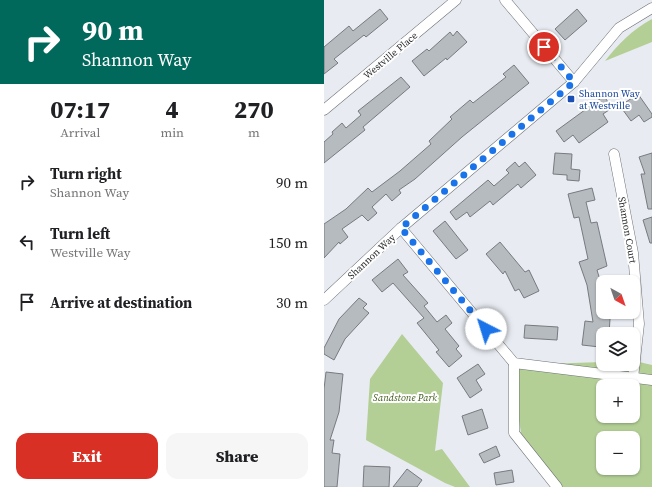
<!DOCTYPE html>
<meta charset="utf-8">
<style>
:root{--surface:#fff;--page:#f6f6f6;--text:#202124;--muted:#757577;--accent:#d93025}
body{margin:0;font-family:"Source Serif 4",serif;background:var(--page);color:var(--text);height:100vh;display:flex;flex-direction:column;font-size:15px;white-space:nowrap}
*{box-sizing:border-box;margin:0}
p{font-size:13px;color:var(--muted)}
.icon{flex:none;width:22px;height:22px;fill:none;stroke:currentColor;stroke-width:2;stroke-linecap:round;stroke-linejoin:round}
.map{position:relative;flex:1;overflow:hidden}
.sheet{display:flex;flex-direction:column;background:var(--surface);width:324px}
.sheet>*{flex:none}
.guide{background:#00695c;color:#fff;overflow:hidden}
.needle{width:26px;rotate:140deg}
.buttons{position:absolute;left:272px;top:275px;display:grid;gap:8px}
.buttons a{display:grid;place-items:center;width:44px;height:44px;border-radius:8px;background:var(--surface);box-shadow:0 1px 3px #0004;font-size:20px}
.pin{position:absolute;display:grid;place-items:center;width:34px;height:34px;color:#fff;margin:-17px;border:2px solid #fff;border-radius:50%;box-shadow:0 1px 4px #0007}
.me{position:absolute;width:44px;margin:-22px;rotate:320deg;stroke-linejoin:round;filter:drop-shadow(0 0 3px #0008)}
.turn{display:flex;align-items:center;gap:14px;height:84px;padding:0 16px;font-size:18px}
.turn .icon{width:52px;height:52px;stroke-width:2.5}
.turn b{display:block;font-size:28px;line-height:34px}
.eta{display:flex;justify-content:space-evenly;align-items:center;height:68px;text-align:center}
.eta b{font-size:24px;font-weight:800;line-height:28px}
.primary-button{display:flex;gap:8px;margin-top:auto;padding:8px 16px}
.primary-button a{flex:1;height:46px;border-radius:12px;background:var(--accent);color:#fff;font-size:16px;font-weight:800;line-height:46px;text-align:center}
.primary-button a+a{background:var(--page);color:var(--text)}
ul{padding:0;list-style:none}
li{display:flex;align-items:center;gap:12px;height:60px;padding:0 16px}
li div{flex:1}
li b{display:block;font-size:15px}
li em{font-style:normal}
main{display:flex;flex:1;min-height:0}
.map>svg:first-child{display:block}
.green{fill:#b3cf95;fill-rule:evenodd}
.building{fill:#b6bbc0;stroke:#777b80}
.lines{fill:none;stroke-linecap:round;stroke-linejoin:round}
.minor-casing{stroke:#6d7176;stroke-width:11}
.minor{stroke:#fff;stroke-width:10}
.route{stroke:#1a73e8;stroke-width:7;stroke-dasharray:0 12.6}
.transit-dot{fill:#1a4fb4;stroke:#fff;stroke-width:1.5}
.labels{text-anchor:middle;stroke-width:4;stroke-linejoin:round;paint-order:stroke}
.street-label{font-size:10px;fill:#2c2e30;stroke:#fff}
.transit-label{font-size:10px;fill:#164399;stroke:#fff;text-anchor:start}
.park-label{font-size:10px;font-style:italic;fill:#3f5b18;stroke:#fff}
</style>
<main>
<section class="sheet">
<div class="guide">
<div class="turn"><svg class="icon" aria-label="right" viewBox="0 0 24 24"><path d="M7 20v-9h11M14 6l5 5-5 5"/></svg><div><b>90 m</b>Shannon Way</div></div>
</div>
<div class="eta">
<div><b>07:17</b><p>Arrival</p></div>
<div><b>4</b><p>min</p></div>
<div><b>270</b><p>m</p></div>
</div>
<ul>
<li><svg class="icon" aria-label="right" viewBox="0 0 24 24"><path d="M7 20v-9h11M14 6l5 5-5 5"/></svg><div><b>Turn right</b><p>Shannon Way</p></div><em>90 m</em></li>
<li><svg class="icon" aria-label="left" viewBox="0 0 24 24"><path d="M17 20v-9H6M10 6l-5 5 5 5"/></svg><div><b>Turn left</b><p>Westville Way</p></div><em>150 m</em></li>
<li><svg class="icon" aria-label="arrive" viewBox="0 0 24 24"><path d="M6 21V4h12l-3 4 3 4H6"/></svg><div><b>Arrive at destination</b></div><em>30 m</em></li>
</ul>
<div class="primary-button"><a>Exit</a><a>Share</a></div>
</section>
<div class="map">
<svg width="328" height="487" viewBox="0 0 328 487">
<rect width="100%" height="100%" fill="#e8ecf2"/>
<!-- green -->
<g class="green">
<path d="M328,19V42L281,61C294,44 309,29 328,19Z"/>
<path d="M78,334L119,383L111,451L118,449L146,487H131L121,483L42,440L46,379Z"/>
<path d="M311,361L328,365V487H235L198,439L186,365L279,362V364H309ZM279,386H309V416H279ZM279,438H309V468H279Z"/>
</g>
<!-- building -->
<g class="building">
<path d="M56,9L64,19L42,37L40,35L10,59L14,63L0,74V47L25,26L29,31Z"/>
<path d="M253,9L263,21L241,40L231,29Z"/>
<path d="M133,31L143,42L123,60L122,58L100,76L88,61L103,49L105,51L126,32L129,36Z"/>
<path d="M190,65L205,83L138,137L91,179L75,190L77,193L68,201L62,194L48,207L53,213L44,221L38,215L18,229L24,237L16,244L15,242L0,258V224L22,209L44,188L48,192L76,171L107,144L105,141L128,119L126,117L146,100L149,103L182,77L179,74Z"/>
<path d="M77,77L86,87L39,127L41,130L0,163V142L9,134L8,132L18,123L22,128L37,115L34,111Z"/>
<path d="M314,94L328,114V117L320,122L315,115L307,121L296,106Z"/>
<path d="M280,96L288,108L279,114L284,122L255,143L249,135L240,142L232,131Z"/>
<path d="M231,153L248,154L247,169L256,170L255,181L243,180V175L229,174Z"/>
<path d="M328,153V209H324L317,174H321L315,157Z"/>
<path d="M191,162L195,167L201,162L212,175L197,188L194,184L169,205L166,201L146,217L143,212L132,220L126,212L164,180L170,186L185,173L182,170Z"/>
<path d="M268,188L271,200L262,202L267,223L273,222L283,266L273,270L279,290V312H285L286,319L285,334H277L276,347L258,345L261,321L269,322L263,285L255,262L264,259L255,217L250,218L244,194Z"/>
<path d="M328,217V243H326L319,220Z"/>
<path d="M121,221L144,250L132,259L109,231Z"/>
<path d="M176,242L201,272L205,270L215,291L200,298L195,289L191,291L181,271L179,274L162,254Z"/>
<path d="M74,259L84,272L79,275L104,303L100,306L113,322L122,315L128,323L121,329L135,346L132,349L138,356L125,367L112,352L115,350L93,323L100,318L69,283L58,292L48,280Z"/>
<path d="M35,298L43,304L39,308L45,313L21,339L10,360L0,354V348L15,319Z"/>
<path d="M201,325L234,327L233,340L200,338Z"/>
<path d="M154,364L161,374L152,380L158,390L146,398L133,378Z"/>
<path d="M2,372L19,374L15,412L6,440H10L8,453L16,454L13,487H0V389Z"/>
<path d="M158,409L164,428L144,435L138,416Z"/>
<path d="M172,446L176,456L160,463L155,454Z"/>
<path d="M40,466L66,467L65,487H39Z"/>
<path d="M83,469L98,480L93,487H69Z"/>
<path d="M188,470L190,482L172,485L170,473Z"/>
</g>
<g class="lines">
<defs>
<g id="minor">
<path d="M181,0L250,82"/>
<path d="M0,110L132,0"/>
<path d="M290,154L309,253L315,324L309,378"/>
<path d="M77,228L190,363L328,380"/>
<path d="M0,300L77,228L250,82L295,28L328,8"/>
<path d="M190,363V433L233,487"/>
</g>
</defs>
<!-- minor casing -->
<use href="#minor" class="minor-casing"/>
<!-- minor -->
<use href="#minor" class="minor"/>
</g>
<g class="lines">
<!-- route -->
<path class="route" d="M162,329L77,228L250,82L220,47"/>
</g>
<!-- markers -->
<rect class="transit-dot" x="243" y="95" width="8" height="8" rx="2"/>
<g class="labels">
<!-- street labels -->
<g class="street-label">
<text transform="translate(66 55) rotate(-40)" y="4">Westville Place</text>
<text transform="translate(304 230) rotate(80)" y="4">Shannon Court</text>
<text transform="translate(47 256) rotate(-43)" y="4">Shannon Way</text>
</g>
<!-- transit labels -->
<g class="transit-label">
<text x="255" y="97">Shannon Way<tspan x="255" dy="12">at Westville</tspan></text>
</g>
<!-- park labels -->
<g class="park-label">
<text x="81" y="401">Sandstone Park</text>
</g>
</g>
</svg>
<div class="buttons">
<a><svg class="needle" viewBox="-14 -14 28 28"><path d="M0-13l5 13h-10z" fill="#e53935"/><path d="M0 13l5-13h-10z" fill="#757577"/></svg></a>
<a><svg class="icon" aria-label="layers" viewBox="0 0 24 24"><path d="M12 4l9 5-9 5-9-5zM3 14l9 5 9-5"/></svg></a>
<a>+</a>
<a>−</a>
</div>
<div class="pin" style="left:220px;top:47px;background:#d93025"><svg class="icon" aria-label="arrive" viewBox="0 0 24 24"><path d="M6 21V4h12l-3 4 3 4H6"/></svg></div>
<svg class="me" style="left:162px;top:329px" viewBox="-20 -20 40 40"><circle r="19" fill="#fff"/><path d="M0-13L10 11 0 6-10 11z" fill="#1a73e8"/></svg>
</div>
</main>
